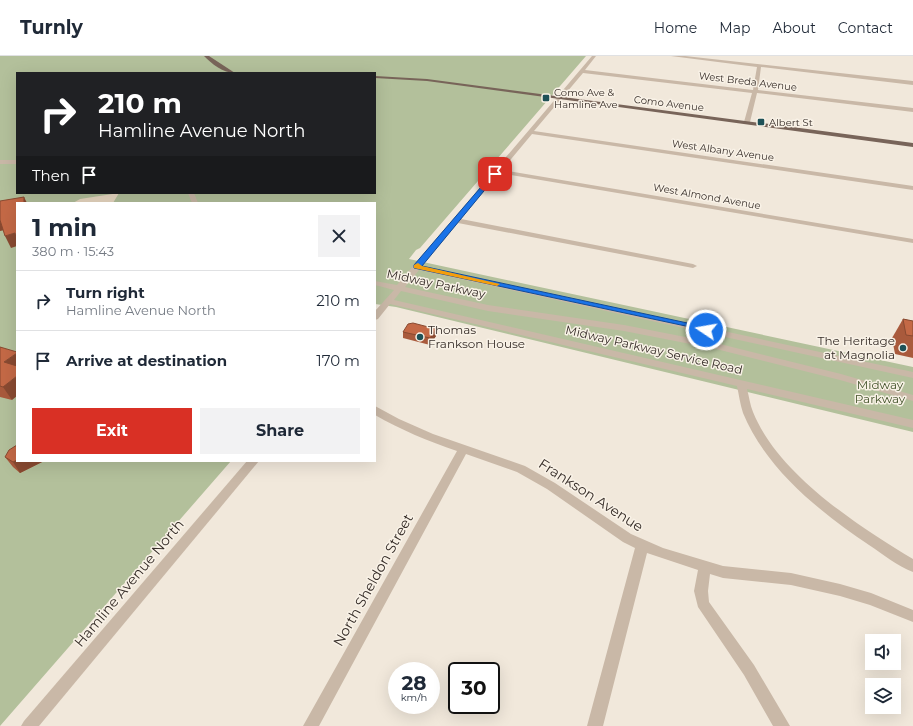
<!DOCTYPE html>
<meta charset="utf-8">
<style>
:root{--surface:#fff;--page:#f2f2f3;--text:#1f2937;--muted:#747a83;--line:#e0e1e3;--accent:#d93025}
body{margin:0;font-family:Montserrat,sans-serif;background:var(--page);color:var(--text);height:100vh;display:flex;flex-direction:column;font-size:15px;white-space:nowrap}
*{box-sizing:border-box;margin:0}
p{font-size:13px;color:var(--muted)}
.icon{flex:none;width:22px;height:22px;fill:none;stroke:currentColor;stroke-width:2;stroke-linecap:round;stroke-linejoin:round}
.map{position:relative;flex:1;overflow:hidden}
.side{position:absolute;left:16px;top:146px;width:360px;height:260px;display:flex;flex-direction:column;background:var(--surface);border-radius:0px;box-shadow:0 4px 16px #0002}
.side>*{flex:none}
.hud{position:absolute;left:16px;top:16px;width:360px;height:122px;border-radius:0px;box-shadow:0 4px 16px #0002;background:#202124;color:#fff;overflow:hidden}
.controls{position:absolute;left:865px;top:578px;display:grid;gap:8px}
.controls a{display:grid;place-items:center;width:36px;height:36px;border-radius:0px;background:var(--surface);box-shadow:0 4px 16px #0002;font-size:20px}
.speed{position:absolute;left:388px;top:606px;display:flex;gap:8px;font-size:20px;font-weight:700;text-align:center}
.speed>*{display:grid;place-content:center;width:52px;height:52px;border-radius:50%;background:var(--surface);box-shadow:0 4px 16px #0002;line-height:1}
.speed small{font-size:10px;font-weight:400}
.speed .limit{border:2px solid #111;border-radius:6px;background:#fff;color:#111}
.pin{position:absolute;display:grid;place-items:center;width:34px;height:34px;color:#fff;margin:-17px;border-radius:8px;box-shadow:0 2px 6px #0006}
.me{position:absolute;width:44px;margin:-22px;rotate:282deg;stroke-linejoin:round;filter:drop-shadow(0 0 3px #0008)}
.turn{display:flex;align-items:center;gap:14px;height:84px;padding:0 16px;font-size:18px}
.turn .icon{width:52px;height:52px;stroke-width:2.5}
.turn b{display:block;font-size:28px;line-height:34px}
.then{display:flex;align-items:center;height:38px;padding:0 16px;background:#0003;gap:8px;font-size:15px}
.round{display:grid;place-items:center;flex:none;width:42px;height:42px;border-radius:0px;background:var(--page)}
.summary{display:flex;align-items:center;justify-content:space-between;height:68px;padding:0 16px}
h1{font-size:24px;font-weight:700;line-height:30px}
.primary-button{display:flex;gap:8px;margin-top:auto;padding:8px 16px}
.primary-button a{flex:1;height:46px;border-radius:0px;background:var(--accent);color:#fff;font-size:16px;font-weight:700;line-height:46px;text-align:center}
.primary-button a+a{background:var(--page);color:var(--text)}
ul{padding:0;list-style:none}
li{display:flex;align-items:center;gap:12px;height:60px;padding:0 16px;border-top:1px solid var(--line)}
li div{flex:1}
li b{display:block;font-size:15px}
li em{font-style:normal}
header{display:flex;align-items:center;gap:24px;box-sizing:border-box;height:56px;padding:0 20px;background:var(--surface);border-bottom:1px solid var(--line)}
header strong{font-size:19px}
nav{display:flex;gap:22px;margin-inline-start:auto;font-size:14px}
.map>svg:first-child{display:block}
.green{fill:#b3c09b;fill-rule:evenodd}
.plaza{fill:#e9d9c2}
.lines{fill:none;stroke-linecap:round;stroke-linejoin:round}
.minor{fill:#c9b8a7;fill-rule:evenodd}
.major{fill:#786459;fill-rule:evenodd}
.wall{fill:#a95a3c}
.shaded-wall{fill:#894a31}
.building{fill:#c46946;stroke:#894a31}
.route{fill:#1a73e8;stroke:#114b97}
.slow{fill:#f59e0b}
.poi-dot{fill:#1e5157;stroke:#f9f2e7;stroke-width:1.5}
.labels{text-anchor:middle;stroke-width:3;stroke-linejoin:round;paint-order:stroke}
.far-street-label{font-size:10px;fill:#362d28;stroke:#f9f2e7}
.far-poi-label{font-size:10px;fill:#362d28;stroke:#f9f2e7;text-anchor:start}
.street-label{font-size:12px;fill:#362d28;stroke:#f9f2e7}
.poi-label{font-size:12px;fill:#362d28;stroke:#f9f2e7;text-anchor:start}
.park-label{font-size:12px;fill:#44542c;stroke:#f9f2e7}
.near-street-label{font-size:14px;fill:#362d28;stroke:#f9f2e7}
</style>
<header>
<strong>Turnly</strong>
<nav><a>Home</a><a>Map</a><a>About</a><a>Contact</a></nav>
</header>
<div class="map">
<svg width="913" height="670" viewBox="0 0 913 670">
<rect width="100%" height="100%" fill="#f1e8db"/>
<!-- green -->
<path class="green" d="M0,0H586L420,192L416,194L409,203L913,311V376L396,251L375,248V147H17V405H231L0,670ZM17,17H375V137H17Z"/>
<!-- plaza -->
<path class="plaza" d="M119,137L113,147H73L80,143Z"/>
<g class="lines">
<!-- minor -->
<g class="minor">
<path d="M592,0H596L585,14L753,34L757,11L671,0H685L913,25V29L761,11L758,34L913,52V56L757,37L750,66L747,68L744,66L752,37L583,17L534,75L913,130V134L532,78L502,114L913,183V187L499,117L461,163L693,208L697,210L693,212L458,167L422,210L913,316V322L419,214L405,231L488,249L624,269L716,287L841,318L913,339V345L840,324L716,293L624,275L488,255L401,235L394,244L913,364V372L747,333C749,340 750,349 753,356C778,418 858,470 913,503V516C897,510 883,498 869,489C820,456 766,413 743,357C740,348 739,339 737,330L390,248L378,263L375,264V255L394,234L375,229V225L397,229Z"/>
<rect x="0" y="104" width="17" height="4"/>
<path d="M188,137H194L198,147H192Z"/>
<path d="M375,350L399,363L433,378L525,410L555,427L631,478L663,492L723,510L791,517L840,528L871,537L913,554V566L870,549L840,540L791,529L723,522L710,518L708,535L709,546L754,609L790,670H773L744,619L698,551L694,535L698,514L647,497L603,670H587L635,492L623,486L547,433L517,416L466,398L319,670H303L457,395C428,385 401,374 375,359Z"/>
<path d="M247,405H259L39,670H21L24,665Z"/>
</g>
<!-- major -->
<g class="major">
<path d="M204,0H209L235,17C223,17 212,8 204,0Z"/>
<path d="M375,20L427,23L913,87V91L427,25L375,22Z"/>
</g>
</g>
<!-- wall -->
<g class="wall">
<path d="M903,263L913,265V302L895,298L892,282Z"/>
<path d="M436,273V280L430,289L403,282V276Z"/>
<path d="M0,291L12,344L0,341Z"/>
<path d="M5,401L17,405H42V406L20,417L13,411Z"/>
</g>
<!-- shaded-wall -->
<g class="shaded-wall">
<path d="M24,141L27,147H24Z"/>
<path d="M0,163L5,174L0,175Z"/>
<path d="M15,177L17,182V190L11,192L5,180Z"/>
<path d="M436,273V280L430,289V282Z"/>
<path d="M17,297V316L4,306Z"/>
<path d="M17,320V340L12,344L3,331Z"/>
<path d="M17,404V405H42V406L20,417L13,406Z"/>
</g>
<!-- building -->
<g class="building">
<path d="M24,141V147H17V186L15,177L5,180L0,164V145Z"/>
<path d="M903,263L913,265V280L906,279Z"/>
<path d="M413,267L436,273L430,282L403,276L408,268Z"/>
<path d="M0,291L17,296V297L4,306L17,310V320L3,331L0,330Z"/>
<path d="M17,389V404L13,406L5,401L9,394Z"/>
</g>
<!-- route -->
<path class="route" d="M493,117L498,118L422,210L706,271L709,272V275L414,212V209Z"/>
<!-- slow -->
<path class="slow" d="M418,207L422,210L500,228L497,230L414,212V209Z"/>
<!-- markers -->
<g class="poi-dot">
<rect x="542" y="38" width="8" height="8" rx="2"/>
<rect x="757" y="62" width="8" height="8" rx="2"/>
<circle cx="420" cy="281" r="4"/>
<circle cx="903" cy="292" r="4"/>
</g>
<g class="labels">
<!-- far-street labels -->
<g class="far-street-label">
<text transform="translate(748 25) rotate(7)" y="4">West Breda Avenue</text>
<text transform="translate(669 47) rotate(7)" y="4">Como Avenue</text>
<text transform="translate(723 94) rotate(8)" y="4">West Albany Avenue</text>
<text transform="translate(707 140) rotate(10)" y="4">West Almond Avenue</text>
</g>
<!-- far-poi labels -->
<g class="far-poi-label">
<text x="554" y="40">Como Ave &amp;<tspan x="554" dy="12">Hamline Ave</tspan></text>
<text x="769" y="70">Albert St</text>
</g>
<!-- street labels -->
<g class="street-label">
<text transform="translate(436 228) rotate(12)" y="4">Midway Parkway</text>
<text transform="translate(654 294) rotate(13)" y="4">Midway Parkway Service Road</text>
</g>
<!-- poi labels -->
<g class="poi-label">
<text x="428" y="278">Thomas<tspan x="428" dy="14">Frankson House</tspan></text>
<text x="895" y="289" text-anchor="end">The Heritage<tspan x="895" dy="14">at Magnolia</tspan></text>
</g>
<!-- park labels -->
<g class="park-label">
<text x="880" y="333">Midway<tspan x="880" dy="14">Parkway</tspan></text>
</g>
<!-- near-street labels -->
<g class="near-street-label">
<text transform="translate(591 439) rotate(33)" y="5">Frankson Avenue</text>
<text transform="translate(373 524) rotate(-61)" y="5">North Sheldon Street</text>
<text transform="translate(129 527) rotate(-50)" y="5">Hamline Avenue North</text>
</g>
</g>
</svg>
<div class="controls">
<a><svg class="icon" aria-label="sound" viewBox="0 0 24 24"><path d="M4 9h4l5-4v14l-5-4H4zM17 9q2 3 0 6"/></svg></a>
<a><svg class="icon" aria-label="layers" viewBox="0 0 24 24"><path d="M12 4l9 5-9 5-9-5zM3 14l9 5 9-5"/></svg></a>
</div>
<div class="speed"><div>28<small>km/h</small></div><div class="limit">30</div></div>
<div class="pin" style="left:495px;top:118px;background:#d93025"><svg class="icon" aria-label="arrive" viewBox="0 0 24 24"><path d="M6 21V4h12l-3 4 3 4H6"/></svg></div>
<svg class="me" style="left:706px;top:274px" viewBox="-20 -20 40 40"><circle r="17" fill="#1a73e8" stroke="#fff" stroke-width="3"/><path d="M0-11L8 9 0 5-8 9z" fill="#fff"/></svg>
<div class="hud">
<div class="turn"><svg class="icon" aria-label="right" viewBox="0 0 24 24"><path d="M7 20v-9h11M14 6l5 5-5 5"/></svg><div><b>210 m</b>Hamline Avenue North</div></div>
<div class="then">Then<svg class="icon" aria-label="arrive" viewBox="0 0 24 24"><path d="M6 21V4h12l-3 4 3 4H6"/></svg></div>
</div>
<section class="side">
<div class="summary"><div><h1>1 min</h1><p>380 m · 15:43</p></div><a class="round"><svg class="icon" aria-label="close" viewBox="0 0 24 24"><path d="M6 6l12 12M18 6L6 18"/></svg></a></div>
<ul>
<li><svg class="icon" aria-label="right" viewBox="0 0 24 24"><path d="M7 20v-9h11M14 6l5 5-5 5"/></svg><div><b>Turn right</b><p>Hamline Avenue North</p></div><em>210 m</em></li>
<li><svg class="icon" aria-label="arrive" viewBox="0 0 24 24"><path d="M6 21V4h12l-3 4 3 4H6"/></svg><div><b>Arrive at destination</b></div><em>170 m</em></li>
</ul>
<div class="primary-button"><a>Exit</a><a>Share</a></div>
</section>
</div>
